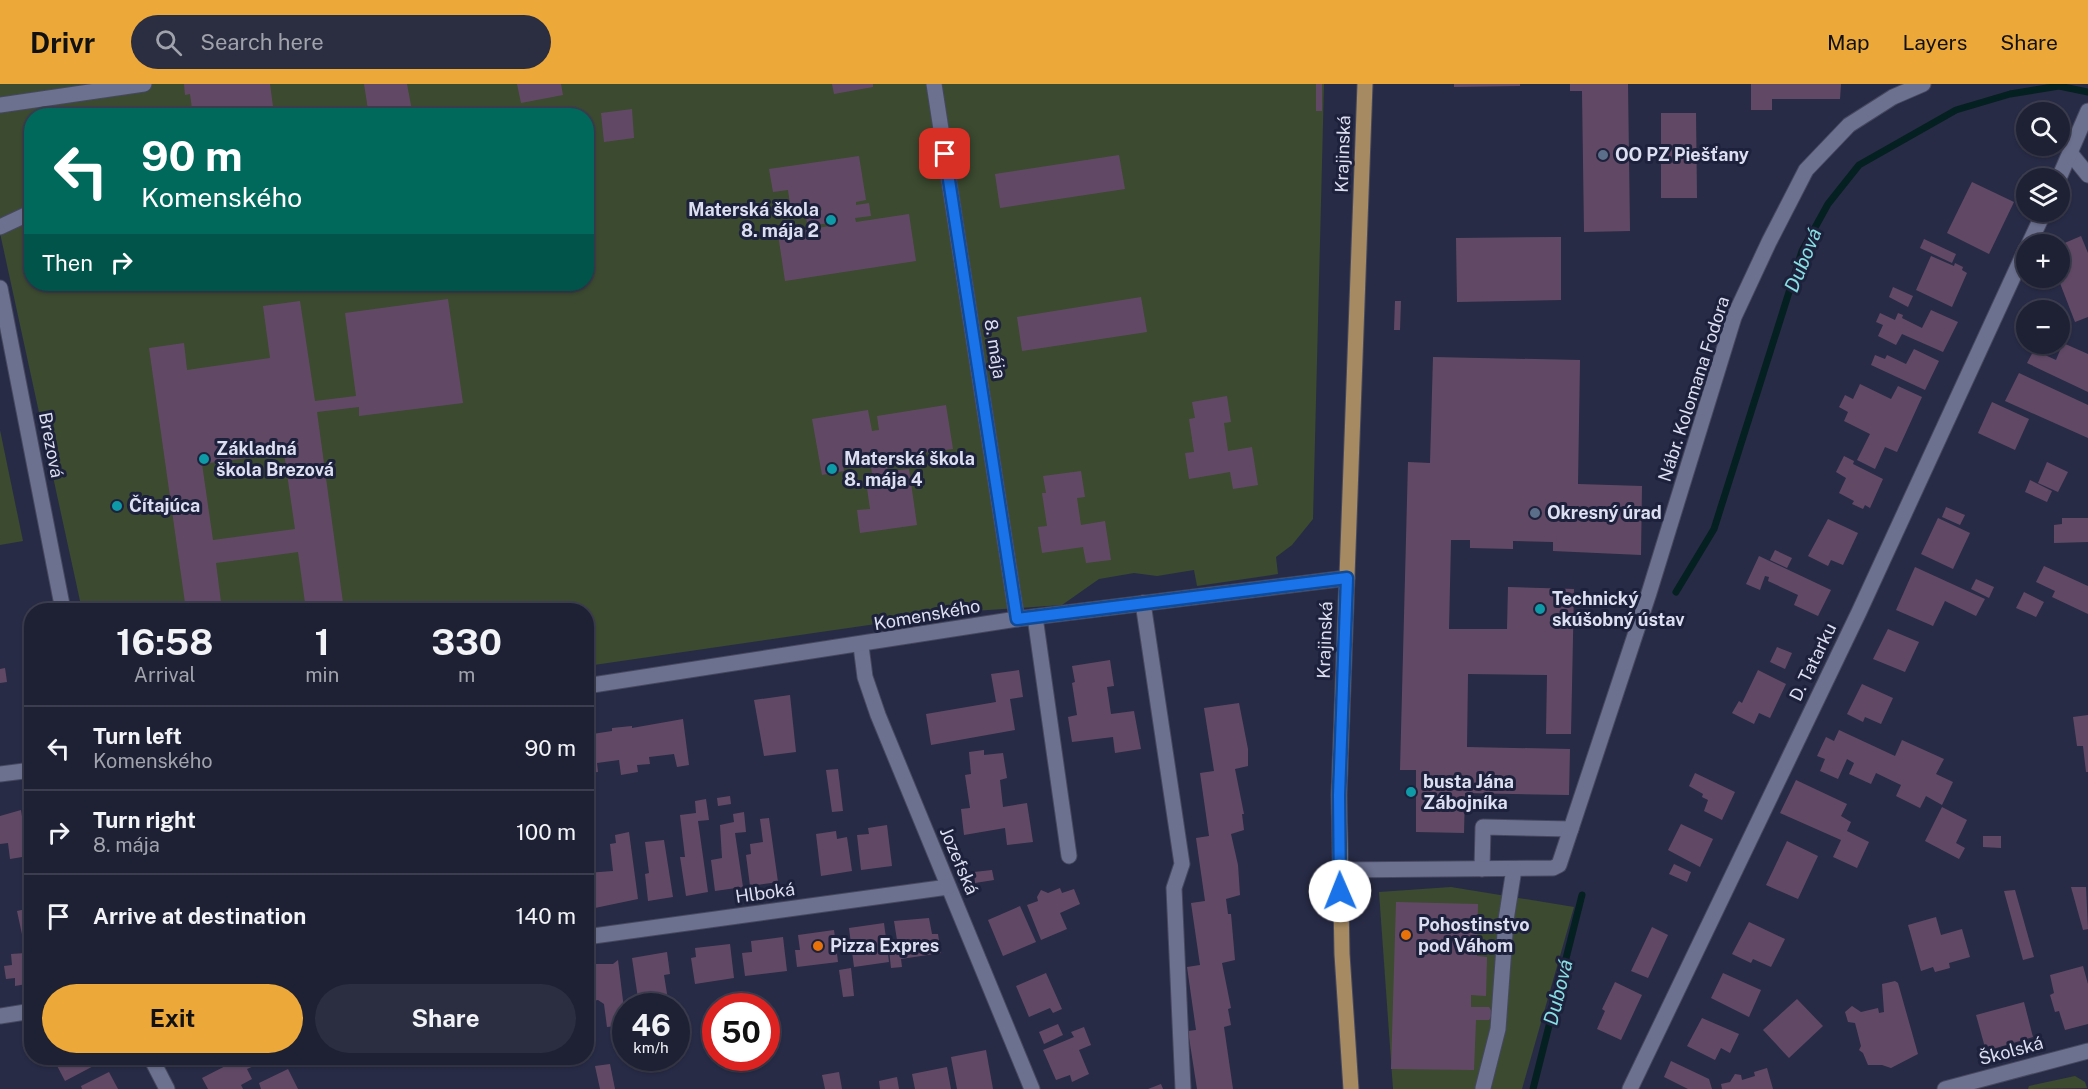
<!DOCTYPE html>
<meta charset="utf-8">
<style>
:root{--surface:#1e2034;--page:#2b2d40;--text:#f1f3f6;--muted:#a1a3ac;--line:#3c3e4f;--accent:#eca93a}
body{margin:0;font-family:"Public Sans",sans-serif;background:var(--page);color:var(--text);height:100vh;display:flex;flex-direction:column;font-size:22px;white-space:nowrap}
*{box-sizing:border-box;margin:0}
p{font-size:20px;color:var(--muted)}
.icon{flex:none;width:33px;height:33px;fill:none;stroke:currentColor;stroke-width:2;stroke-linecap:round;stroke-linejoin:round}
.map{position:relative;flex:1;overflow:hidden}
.side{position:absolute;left:24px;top:519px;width:570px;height:462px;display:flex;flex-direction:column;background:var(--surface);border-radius:24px;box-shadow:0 2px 4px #0004,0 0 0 2px var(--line)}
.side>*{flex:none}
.banner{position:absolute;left:24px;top:24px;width:570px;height:183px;border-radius:24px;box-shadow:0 2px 4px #0004,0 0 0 2px var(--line);background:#00695c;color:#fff;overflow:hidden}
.controls{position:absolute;left:2016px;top:18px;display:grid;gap:12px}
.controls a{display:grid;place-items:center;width:54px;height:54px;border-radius:50%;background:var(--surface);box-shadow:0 2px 4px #0004,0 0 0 2px var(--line);font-size:30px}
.speed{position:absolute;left:612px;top:909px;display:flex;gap:12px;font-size:30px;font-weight:700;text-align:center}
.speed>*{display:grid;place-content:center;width:78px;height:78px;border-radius:50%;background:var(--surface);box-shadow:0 2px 4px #0004,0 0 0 2px var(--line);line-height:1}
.speed small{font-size:15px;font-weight:400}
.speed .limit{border:9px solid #d22;background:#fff;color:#111}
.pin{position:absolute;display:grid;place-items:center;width:51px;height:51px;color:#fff;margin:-26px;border-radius:12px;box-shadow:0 3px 9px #0006}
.me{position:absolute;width:66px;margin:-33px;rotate:359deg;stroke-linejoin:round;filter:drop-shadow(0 0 4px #0008)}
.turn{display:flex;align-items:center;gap:21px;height:126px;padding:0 18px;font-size:27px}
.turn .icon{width:78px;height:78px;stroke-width:2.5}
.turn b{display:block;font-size:42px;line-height:51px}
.then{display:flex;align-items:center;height:57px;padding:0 18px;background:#0003;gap:12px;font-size:22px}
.eta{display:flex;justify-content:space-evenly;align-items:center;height:102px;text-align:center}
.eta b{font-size:36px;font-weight:700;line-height:42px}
.button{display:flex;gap:12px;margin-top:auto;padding:12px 18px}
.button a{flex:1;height:69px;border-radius:36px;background:var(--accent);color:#111;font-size:24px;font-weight:700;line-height:69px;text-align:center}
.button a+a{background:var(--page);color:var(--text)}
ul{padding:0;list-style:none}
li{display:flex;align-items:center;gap:18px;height:84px;padding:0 18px;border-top:2px solid var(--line)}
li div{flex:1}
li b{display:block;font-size:22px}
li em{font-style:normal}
header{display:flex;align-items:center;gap:36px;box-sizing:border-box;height:84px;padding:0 30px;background:var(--accent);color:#111}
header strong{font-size:28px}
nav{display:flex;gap:33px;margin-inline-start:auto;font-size:21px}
.search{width:420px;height:54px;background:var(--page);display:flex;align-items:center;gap:15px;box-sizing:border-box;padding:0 21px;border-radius:33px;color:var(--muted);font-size:22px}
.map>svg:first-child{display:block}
.green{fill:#3c4a30;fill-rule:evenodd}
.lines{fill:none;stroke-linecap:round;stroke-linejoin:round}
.stream{stroke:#052021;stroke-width:7}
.building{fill:#614966;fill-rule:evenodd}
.minor-casing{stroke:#46485e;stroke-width:17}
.major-casing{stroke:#46485e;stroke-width:17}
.minor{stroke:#6c7190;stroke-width:15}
.major{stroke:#a68a61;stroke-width:15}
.route-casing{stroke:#114b97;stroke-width:15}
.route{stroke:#1a73e8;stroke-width:10}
.service-dot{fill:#5c6f8a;stroke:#1e213b;stroke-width:2}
.culture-dot{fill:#0f9aa8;stroke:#1e213b;stroke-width:2}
.food-dot{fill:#e8710a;stroke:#1e213b;stroke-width:2}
.labels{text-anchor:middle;stroke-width:6;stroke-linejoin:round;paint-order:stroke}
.street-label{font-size:18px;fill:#dcdff1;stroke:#1e213b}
.poi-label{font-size:18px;font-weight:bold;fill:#dcdff1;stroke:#1e213b;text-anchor:start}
.water-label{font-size:20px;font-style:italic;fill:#87e0e3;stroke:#1e213b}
</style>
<header>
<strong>Drivr</strong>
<div class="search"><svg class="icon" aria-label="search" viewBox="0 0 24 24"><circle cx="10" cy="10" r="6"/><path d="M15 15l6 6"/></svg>Search here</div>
<nav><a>Map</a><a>Layers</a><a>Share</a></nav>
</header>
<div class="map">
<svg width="2088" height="1005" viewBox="0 0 2088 1005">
<rect width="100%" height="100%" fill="#282b46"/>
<!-- green -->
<g class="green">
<path d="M0,0H1324L1313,435L1292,461L1276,473L1278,490L1197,502L1194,486L1157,492L1134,489L1099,495L1062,521L959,528L587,582L586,526H82L0,149ZM32,32H586V200H32Z"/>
<path d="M0,346L23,457L0,461Z"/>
<path d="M1451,803L1574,823L1522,1005H1393L1379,808Z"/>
<path d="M2075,992L2085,998L2087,1004L2028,1005L2029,1002Z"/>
</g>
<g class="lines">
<!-- stream -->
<g class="stream">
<path d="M1676,508L1714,445L1802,167L1828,120L1859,81L1956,26L2010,10L2059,2L2088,8"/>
<path d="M1533,1005L1582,811"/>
</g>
</g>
<!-- building -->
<g class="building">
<path d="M184,0H270L274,30L193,32L190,10L185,11Z"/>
<path d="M364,0H407L413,32H369Z"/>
<path d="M517,0H561L563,11L521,19Z"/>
<path d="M832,0H873V3L834,10Z"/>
<rect x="1316" y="0" width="6" height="27"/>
<path d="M1454,0H1520V2L1454,3Z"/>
<path d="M1570,0H1628L1630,147L1584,148L1582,7H1570Z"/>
<path d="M1751,0H1841L1840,15H1772V26H1751Z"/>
<path d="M632,25L634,54L604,58L601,29Z"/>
<path d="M118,26L119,32H89V30Z"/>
<path d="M1661,29H1696L1697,114H1661Z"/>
<path d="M1119,71L1125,105L1000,124L995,90Z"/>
<path d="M859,72L866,116L856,118V121L869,119L871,132L855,134L856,138L909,130L916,177L785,197L778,150L830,142V139L808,142L805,129L822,126L821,123L791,127L788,106L773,108L769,85Z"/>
<path d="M1972,98L2014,118L1989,170L1947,149Z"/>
<path d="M2081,152L2088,169V233L2075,238L2058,194L2060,161Z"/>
<path d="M1561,153V216L1457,218L1456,154Z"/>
<path d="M1924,155L1956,170L1952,179L1920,164Z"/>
<path d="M1931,172L1954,182L1955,179L1963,183L1962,186L1967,189L1952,223L1916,206Z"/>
<path d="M1893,203L1913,212L1908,223L1889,213Z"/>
<path d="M1141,213L1147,248L1022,267L1017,233Z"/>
<path d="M448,215L463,319L359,332V323L317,328L344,526H306L298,468L216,479L222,526H186L149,264L184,259L187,286L270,274L263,222L300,217L315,317L356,312L345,229ZM284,369L295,445L213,456L202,380Z"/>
<path d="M1395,217H1401L1400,246H1394Z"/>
<path d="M1931,226L1958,238L1943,268L1902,250L1896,261L1878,252L1883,241L1876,238L1880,229L1895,236L1898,229L1903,231L1902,234L1922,244Z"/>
<path d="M2063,259L2088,270V308L2027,279L2034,266L2056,276Z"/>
<path d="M1914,265L1939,277L1925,306L1871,281L1875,271L1885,275L1887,271L1906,280Z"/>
<path d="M1433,273L1580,276L1578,400L1642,402L1641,471L1553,467V458L1513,457V465L1470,464V456H1451L1449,545H1507L1508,503L1574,505L1571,650H1546L1547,591L1468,590L1467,663L1570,665L1569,711L1465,709L1464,749L1416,748V686H1400L1408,378L1430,379Z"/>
<path d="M2019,289L2088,321V354L2005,317Z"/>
<path d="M1860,300L1891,315L1898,302L1922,313L1897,368L1885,363L1875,385L1857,376L1870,350L1844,337L1848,328L1839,323L1845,311L1853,315Z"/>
<path d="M1227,312L1231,338L1224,339L1228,367L1252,363L1258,401L1233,405L1230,388L1189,395L1185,369L1194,368L1189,335L1195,334L1192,318Z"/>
<path d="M1992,318L2029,335L2015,366L1978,349Z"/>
<path d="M946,321L953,365L885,374L888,387L909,385L917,441L860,449L857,426L870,425L866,397L873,396L869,371L842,375L844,387L822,391L812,335L868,326L872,347L879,346L877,332Z"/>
<path d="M1844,372L1854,377L1853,380L1883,395L1870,424L1865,421L1863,425L1852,420L1854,417L1839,409L1846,394L1836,388Z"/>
<path d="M2047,378L2068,388L2058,408L2038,399Z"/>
<path d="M1081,387L1085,413L1077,414L1081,441L1105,437L1111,476L1086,479L1083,463L1042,469L1038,443L1047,442L1042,409H1046L1043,392Z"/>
<path d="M2030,396L2052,407L2047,418L2025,408Z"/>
<path d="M1946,423L1965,431L1960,441L1942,433Z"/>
<path d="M1938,434L1970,449L1953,485L1921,470Z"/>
<path d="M2062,434H2088V458L2054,459V441L2062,440Z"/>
<path d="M1828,435L1858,449L1843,481L1831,476L1828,482L1808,472Z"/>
<path d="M1775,466L1792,474L1787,484L1770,476Z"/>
<path d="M1759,472L1831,506L1818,532L1794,521L1798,511L1768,497L1769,493L1765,492L1760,506L1746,500Z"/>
<path d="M2044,482L2088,502V530L2052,513L2055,507L2036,498Z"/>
<path d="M1915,483L1985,515L1976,532L1945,517L1933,542L1896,526Z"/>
<path d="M1976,495L1994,503L1989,514L1971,505Z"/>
<path d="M2024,508L2044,518L2036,533L2016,524Z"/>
<path d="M1888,545L1919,558L1905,588L1873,575Z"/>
<path d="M1777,563L1792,569L1785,585L1770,578Z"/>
<path d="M1110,576L1114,602L1107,603L1111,630L1134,627L1141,665L1115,669L1113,653L1072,658L1068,633L1077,631L1072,599L1075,598L1072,582Z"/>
<path d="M5,584L7,598L0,599V585Z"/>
<path d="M1019,586L1023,613L1010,615L1015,646L931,661L926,630L996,618L991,590Z"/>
<path d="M1758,586L1786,600L1770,634L1759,629L1754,640L1732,629L1739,617L1742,619Z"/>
<path d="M1862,600L1893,614L1881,640L1865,633L1863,638L1847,630Z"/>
<path d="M790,611L796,668L764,672L754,616Z"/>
<path d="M1239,619L1248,665V682L1235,685L1244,730H1242L1244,746L1231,750L1238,781L1240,811L1226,815L1228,830H1231L1235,876L1222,879L1231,924L1228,925L1231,941L1224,943L1233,1005H1197L1188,947L1196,946L1187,883L1200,881L1191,819L1205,817L1196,754L1209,752L1200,689L1214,687L1204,624Z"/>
<path d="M2088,631V688H2086L2083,662H2077L2073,633Z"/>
<path d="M683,635L689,681L677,683L674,670L649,673L650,680L637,681L638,688L621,691L619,676L597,679L598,688L586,689V651L612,647V644L632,642V644Z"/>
<path d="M1839,646L1895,672L1902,656L1944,675L1936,690L1953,698L1942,721L1926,712L1920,724L1896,712L1901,701L1876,689L1871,700L1849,690L1854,679L1847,675L1838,695L1820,687L1825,675L1817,672L1826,653L1834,657Z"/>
<path d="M984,666V671L1003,669L1007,694L1000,696L1003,723L1027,719L1033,758L1007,761L1005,744L964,751L961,725L970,724L965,691L971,690L969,668Z"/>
<path d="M838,685L843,727L832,728L826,686Z"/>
<path d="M1695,689L1735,708L1722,736L1704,727L1708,716L1702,713L1703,710L1689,702Z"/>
<path d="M1796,696L1847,720L1841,732L1851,738L1847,747L1869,758L1857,784L1833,773L1841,756L1780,729Z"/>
<path d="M730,712L731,720L718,722L717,714Z"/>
<path d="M706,715L709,736L698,737L708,808L686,812L680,773H685L680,731L696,729L695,717Z"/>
<path d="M1942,723L1967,736L1956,759L1965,764L1959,775L1925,757Z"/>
<path d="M21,726L28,772L10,775L8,759L0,760V732Z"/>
<path d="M744,728L746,748L735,749L743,803L715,807L711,776L722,774L720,741L734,738L733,730Z"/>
<path d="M769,734L778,798L750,802L746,771L751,770L750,760L763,758L760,735Z"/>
<path d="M1681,740L1713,755L1700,783L1668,766Z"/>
<path d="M887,741L892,782L861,786L857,751L869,750L868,744Z"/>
<path d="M836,747L837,755L847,753L852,787L821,792L816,750Z"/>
<path d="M629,748L638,815L590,825L586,789L613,787L610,760L616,759L615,751Z"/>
<path d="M1983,752H2001V764L1983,763Z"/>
<path d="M664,756L673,813L648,817L645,790L649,789L645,758Z"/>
<path d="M1787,757L1818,772L1798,815L1766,801Z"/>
<path d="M1674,780L1691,788L1687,798L1669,790Z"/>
<path d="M992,786L994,796L975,799L974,788Z"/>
<path d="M2071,803H2086L2088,845L2083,846Z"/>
<path d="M1060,804L1062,809L1074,805L1080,820L1060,829L1067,845L1041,856L1027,821L1038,817L1037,813L1041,806L1048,809Z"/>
<path d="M32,806V899L15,902V894L6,895L4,882L12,881L11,870L26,869L17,827L26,825L23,807Z"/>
<path d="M2015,806L2034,873L2023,876L2004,807Z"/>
<path d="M1396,818L1478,820L1477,872L1487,873L1486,912L1471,911V923H1489L1493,930L1489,936H1476L1474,986L1391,985Z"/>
<path d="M1020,822L1036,858L1003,872L988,836Z"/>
<path d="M1936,833L1941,851L1962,845L1970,873L1949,879L1950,884L1935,888L1933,883L1921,887L1908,841Z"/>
<path d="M929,834L932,850H938L941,869L901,875L902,883L891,884L888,857L897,856L894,837Z"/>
<path d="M1749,838L1785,855L1771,883L1753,875L1751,879L1732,870Z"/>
<path d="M884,839L889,878L854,883L849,844Z"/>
<path d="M1652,843L1668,851L1648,894L1631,887Z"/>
<path d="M834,846L838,878L797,883L795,866H800L798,851Z"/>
<path d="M783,853L787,887L745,892L742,869L752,868L751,857Z"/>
<path d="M730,860L734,894L695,900L691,874L696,873L695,864Z"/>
<path d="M667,868L670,890L664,891L668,916L639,921L632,874Z"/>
<path d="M618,876L626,941L607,943L604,920L598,916L587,918L586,885L595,884L594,880H613Z"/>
<path d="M2083,882L2088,900V940L2065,946L2059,927L2055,928L2050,911L2054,909L2050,891Z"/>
<path d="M851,884L854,912L843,913L839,886Z"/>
<path d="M1046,889L1062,925L1053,929L1050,924L1029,933L1016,902Z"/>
<path d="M1723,889L1761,906L1749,933L1711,914Z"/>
<path d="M1895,897L1898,899L1918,970L1891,984L1882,981H1868L1863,969L1859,966L1861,962L1855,939L1848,938L1845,928L1852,922L1861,928L1878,924L1879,929L1884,928L1882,900Z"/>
<path d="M1615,898L1642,911L1621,956L1597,945L1605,927L1602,925Z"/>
<path d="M1797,915L1823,942L1789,974L1763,946Z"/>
<path d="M2024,918L2033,953L1986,967L1976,931Z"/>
<path d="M1702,934L1739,950L1730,969L1721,964L1715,976L1687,962Z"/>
<path d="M1058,940L1063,951L1044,960L1039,948Z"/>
<path d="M1084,943L1091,961L1079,966L1089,990L1072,998L1070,991L1056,996L1043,966L1074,953L1071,948Z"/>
<path d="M986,966L993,1005H957L951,973Z"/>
<path d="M53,974H102L103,977L65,997Z"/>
<path d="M241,974H250L254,982L247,985L252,995L241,1001L243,1005H208L202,994Z"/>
<path d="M359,974H380L381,976L360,980Z"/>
<path d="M1671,977L1709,995L1712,1005H1688L1664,993Z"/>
<path d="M610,980L615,1005H600L595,982Z"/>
<path d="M947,983L951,1005H915L912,990Z"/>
<path d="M1767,984L1773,1005H1722L1721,1000L1730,998L1735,990L1741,991L1742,996L1755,992L1754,988Z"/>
<path d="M288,985L298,1005H261L259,999Z"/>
<path d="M109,988L118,1005H82L81,1002Z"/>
<path d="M839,988L842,1005H825L822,991Z"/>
<path d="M897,993L899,1005H880L879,997Z"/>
<path d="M1161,1000L1163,1005H1148Z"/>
</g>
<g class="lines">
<defs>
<g id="minor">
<path d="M934,0L1017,535"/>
<path d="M0,21L144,0"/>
<path d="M2071,70L2088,91"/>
<path d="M2059,94L2088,27"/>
<path d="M0,143L32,128"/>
<path d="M2029,160L2044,128"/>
<path d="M0,204L63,526"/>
<path d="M1143,519L1182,780L1174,804L1183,1005"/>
<path d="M1035,533L1069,772"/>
<path d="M861,562L865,593L878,631L1032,1005"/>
<path d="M586,602L1017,535L1347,494"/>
<path d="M0,690L32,686"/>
<path d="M1482,785L1483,743L1571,745"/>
<path d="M1339,786L1553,784L1559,781L1649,509L1734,233L1769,158L1806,86L1849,41L1893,13L1923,0"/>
<path d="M586,853L948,803"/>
<path d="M0,932L32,927"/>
<path d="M151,974L167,1005"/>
<path d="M1483,1004L1498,945L1506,836L1514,785"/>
<path d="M1630,1005L1859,528L2026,165"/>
<path d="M1945,1005L2088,967"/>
</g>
<path id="major" d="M1351,1005L1342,870L1339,711L1365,0"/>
</defs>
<!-- minor casing -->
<use href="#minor" class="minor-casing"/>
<!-- major casing -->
<use href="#major" class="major-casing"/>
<!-- minor -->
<use href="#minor" class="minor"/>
<!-- major -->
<use href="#major" class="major"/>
</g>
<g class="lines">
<defs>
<path id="route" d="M945,70L1017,535L1347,494L1339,711L1340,807"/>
</defs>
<!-- route casing -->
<use href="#route" class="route-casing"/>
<!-- route -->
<use href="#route" class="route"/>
</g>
<!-- markers -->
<g class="service-dot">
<circle cx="1603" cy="71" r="6"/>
<circle cx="1535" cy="429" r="6"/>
</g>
<g class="culture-dot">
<circle cx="831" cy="136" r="6"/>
<circle cx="204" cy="375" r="6"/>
<circle cx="832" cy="385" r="6"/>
<circle cx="117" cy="422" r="6"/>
<circle cx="1540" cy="525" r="6"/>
<circle cx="1411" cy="708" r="6"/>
</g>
<g class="food-dot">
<circle cx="1406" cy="851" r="6"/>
<circle cx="818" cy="862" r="6"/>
</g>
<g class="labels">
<!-- street labels -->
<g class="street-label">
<text transform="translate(1343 70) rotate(-88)" y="6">Krajinská</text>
<text transform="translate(995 265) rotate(81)" y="6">8. mája</text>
<text transform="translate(1694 305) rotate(-72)" y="6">Nábr. Kolomana Fodora</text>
<text transform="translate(51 361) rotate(79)" y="6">Brezová</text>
<text transform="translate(927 531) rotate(-10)" y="6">Komenského</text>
<text transform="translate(1325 556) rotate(-88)" y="6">Krajinská</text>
<text transform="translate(1813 578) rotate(-64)" y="6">D. Tatarku</text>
<text transform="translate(959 777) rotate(67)" y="6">Jozefská</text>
<text transform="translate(765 809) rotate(-8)" y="6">Hlboká</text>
<text transform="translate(2011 967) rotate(-15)" y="6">Školská</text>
</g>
<!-- poi labels -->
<g class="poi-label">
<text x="1615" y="77">OO PZ Piešťany</text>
<text x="819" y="132" text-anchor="end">Materská škola<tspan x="819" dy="21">8. mája 2</tspan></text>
<text x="216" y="371">Základná<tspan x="216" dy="21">škola Brezová</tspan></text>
<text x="844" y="381">Materská škola<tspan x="844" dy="21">8. mája 4</tspan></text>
<text x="129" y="428">Čítajúca</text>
<text x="1547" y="435">Okresný úrad</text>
<text x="1552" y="521">Technický<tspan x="1552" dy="21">skúšobný ústav</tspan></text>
<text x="1423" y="704">busta Jána<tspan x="1423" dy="21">Zábojníka</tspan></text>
<text x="1418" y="847">Pohostinstvo<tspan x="1418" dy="21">pod Váhom</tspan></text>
<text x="830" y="868">Pizza Expres</text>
</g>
<!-- water labels -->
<g class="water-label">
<text transform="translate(1803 176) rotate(-68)" y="7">Dubová</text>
<text transform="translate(1558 908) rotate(-76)" y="7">Dubová</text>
</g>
</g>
</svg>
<div class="controls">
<a><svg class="icon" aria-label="search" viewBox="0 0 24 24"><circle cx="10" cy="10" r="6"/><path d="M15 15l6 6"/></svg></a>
<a><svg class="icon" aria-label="layers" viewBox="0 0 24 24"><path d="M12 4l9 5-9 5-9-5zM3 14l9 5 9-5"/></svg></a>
<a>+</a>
<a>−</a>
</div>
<div class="speed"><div>46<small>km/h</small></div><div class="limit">50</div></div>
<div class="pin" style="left:945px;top:70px;background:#d93025"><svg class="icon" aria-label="arrive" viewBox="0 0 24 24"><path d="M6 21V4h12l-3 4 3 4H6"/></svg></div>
<svg class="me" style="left:1340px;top:807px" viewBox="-20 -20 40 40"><circle r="19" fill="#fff"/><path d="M0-13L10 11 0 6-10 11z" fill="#1a73e8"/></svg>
<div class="banner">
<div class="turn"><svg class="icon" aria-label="left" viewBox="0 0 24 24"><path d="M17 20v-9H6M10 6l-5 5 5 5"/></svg><div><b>90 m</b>Komenského</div></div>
<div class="then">Then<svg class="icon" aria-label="right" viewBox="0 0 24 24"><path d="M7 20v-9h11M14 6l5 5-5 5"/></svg></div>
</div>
<section class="side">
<div class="eta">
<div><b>16:58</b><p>Arrival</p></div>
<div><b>1</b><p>min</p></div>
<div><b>330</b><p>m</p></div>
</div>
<ul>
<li><svg class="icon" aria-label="left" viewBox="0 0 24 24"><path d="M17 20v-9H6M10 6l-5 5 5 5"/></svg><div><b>Turn left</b><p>Komenského</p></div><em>90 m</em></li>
<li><svg class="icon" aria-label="right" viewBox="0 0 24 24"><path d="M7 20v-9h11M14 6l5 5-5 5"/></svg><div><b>Turn right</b><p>8. mája</p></div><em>100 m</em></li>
<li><svg class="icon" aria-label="arrive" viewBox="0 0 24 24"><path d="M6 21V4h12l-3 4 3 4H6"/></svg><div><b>Arrive at destination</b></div><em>140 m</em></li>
</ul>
<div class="button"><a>Exit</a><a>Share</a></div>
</section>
</div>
